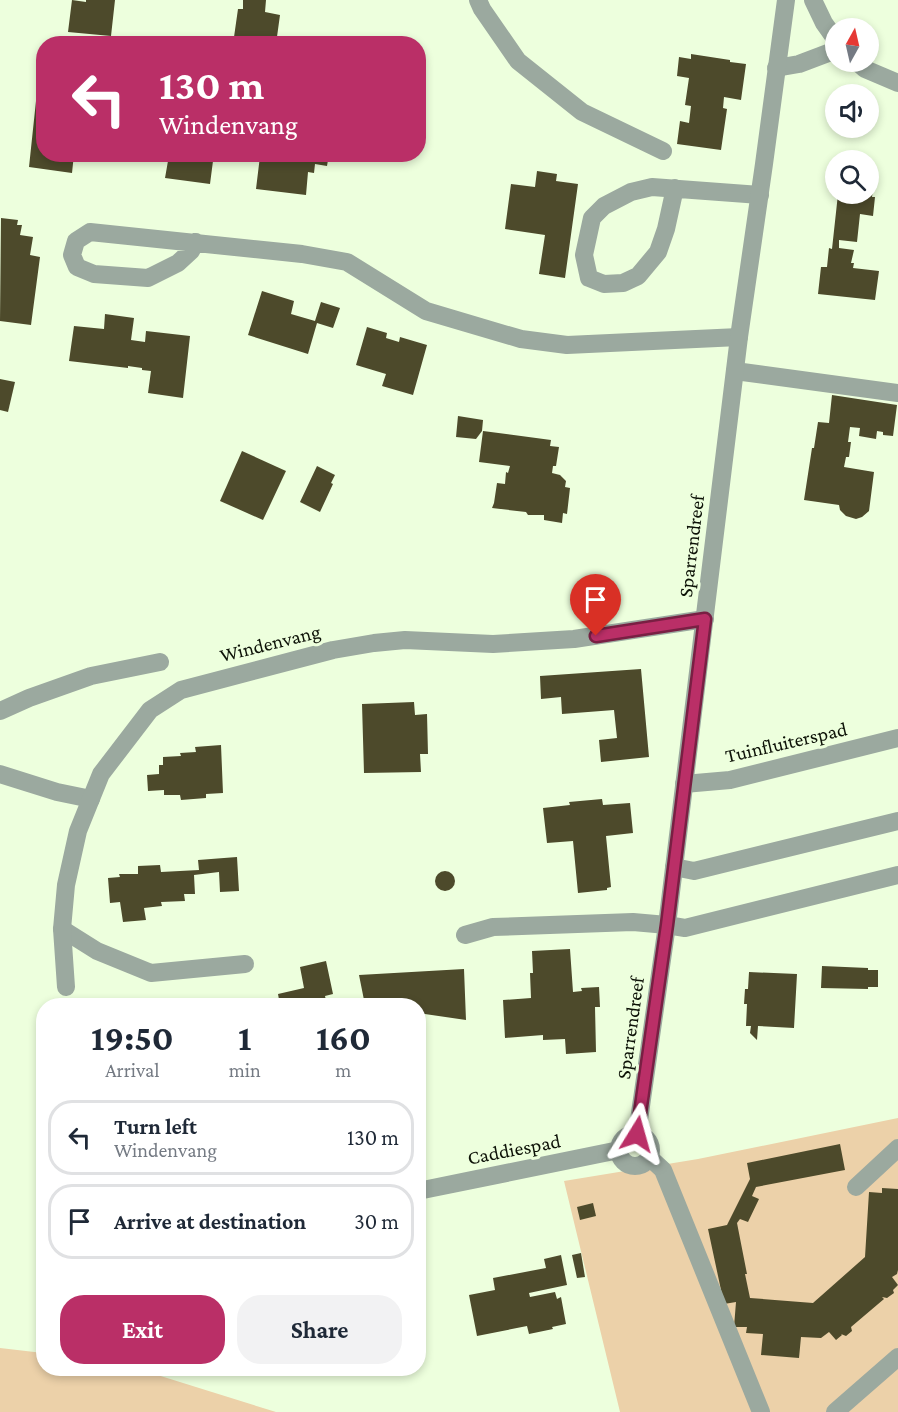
<!DOCTYPE html>
<style>
:root{--surface:#fff;--page:#f2f2f3;--text:#1f2937;--muted:#747a83;--line:#e0e1e3;--accent:#ba2f67}
body{margin:0;font-family:"Crimson Pro",serif;background:var(--page);color:var(--text);height:100vh;display:flex;flex-direction:column;font-size:22px;white-space:nowrap}
*{box-sizing:border-box;margin:0}
p{font-size:20px;color:var(--muted)}
.icon{flex:none;width:33px;height:33px;fill:none;stroke:currentColor;stroke-width:2;stroke-linecap:round;stroke-linejoin:round}
.map{position:relative;flex:1;overflow:hidden}
.details{position:absolute;left:36px;top:998px;width:390px;height:378px;display:flex;flex-direction:column;background:var(--surface);border-radius:24px;box-shadow:0 3px 9px #0003}
.details>*{flex:none}
.hud{position:absolute;left:36px;top:36px;width:390px;height:126px;border-radius:24px;box-shadow:0 3px 9px #0003;background:#ba2f67;color:#fff;overflow:hidden}
.needle{width:39px;rotate:8deg}
.tools{position:absolute;left:825px;top:18px;display:grid;gap:12px}
.tools a{display:grid;place-items:center;width:54px;height:54px;border-radius:50%;background:var(--surface);box-shadow:0 3px 9px #0003;font-size:30px}
.pin{position:absolute;display:grid;place-items:center;width:51px;height:51px;color:#fff;margin:-62px -26px;border-radius:50% 50% 50% 0;rotate:-45deg;box-shadow:0 0 6px #0007}
.pin .icon{rotate:45deg}
.me{position:absolute;width:66px;margin:-33px;rotate:8deg;stroke-linejoin:round;filter:drop-shadow(0 0 4px #0008)}
.turn{display:flex;align-items:center;gap:21px;height:126px;padding:0 24px;font-size:27px}
.turn .icon{width:78px;height:78px;stroke-width:2.5}
.turn b{display:block;font-size:42px;line-height:51px}
.eta{display:flex;justify-content:space-evenly;align-items:center;height:102px;text-align:center}
.eta b{font-size:36px;font-weight:700;line-height:42px}
.action{display:flex;gap:12px;margin-top:auto;padding:12px 24px}
.action a{flex:1;height:69px;border-radius:24px;background:var(--accent);color:#fff;font-size:24px;font-weight:700;line-height:69px;text-align:center}
.action a+a{background:var(--page);color:var(--text)}
ul{padding:0;list-style:none}
li{display:flex;align-items:center;gap:18px;height:75px;margin:0 12px 9px;padding:0 12px;border:3px solid var(--line);border-radius:24px}
li div{flex:1}
li b{display:block;font-size:22px}
li em{font-style:normal}
.map>svg:first-child{display:block}
.green{fill:#ecd1a9}
.building{fill:#4d4a2b}
.lines{fill:none;stroke-linecap:round;stroke-linejoin:round}
.minor{stroke:#9ba99f;stroke-width:18}
.route-casing{stroke:#791f43;stroke-width:15}
.route{stroke:#ba2f67;stroke-width:10}
.labels{text-anchor:middle;stroke-width:6;stroke-linejoin:round;paint-order:stroke}
.street-label{font-size:20px;fill:#0d1207;stroke:#edffdd}
</style>
<div class="map">
<svg width="898" height="1412" viewBox="0 0 898 1412">
<rect width="100%" height="100%" fill="#edffdd"/>
<!-- green -->
<g class="green">
<path d="M898,1118V1412H620L564,1181L698,1159Z"/>
<path d="M0,1348L43,1353L44,1368H135L276,1412H0Z"/>
</g>
<!-- building -->
<g class="building">
<path d="M72,0L86,2V0H115L111,36L68,32Z"/>
<path d="M243,0H266L265,12L280,15L276,44H233L238,9H243Z"/>
<path d="M691,54L730,60V62L746,64L741,100L724,97L723,108L727,109L721,150L677,144L680,121L689,123L691,106L685,105L689,78L677,76L679,57L691,59Z"/>
<path d="M36,101L44,102V154H74L72,173L29,167Z"/>
<path d="M159,154H205L204,160L213,161L210,184L165,178L168,161L159,160Z"/>
<path d="M281,154H329L327,166L315,164L314,173L308,172L306,195L256,189L260,156L280,159Z"/>
<path d="M537,171L557,174L556,181L578,184L565,278L539,274L545,235L505,229L511,184L535,187Z"/>
<path d="M868,174H875L872,197H875L873,216L860,214L857,242L839,240V248L854,250L851,263H854L853,268L879,271L875,300L818,294L821,267H827L829,248L832,249L838,194H868Z"/>
<path d="M1,218L18,220L17,225H22L20,235L33,237L30,255L40,257L31,325L0,321Z"/>
<path d="M262,291L294,301L291,314L315,321L321,302L340,308L333,328L317,323L308,354L248,335Z"/>
<path d="M105,314L134,318L131,340L145,342L146,331L190,336L183,398L148,393L151,371L142,370V368L128,366V368L69,361L74,326L104,329Z"/>
<path d="M367,327L387,333L386,338L399,342L400,337L427,345L413,395L382,386L386,374L356,365Z"/>
<path d="M0,379L15,382L8,412L0,410Z"/>
<path d="M832,395L897,405L893,436L883,435V432L877,431L876,439L859,436L860,428L850,427L848,442H851L849,457H846L844,467L874,472L869,511L862,517L856,519L846,516L840,510L839,505L804,500L812,448H814L818,422L829,423Z"/>
<path d="M458,416L483,420L482,431L476,439L456,437Z"/>
<path d="M483,431L551,440L550,446L559,447L556,466H553L552,473L560,475L566,481L565,487L570,488L567,514L563,513L562,523L544,520V515H528L526,512L492,508L494,503L497,483L505,484L506,472L508,473L510,466L479,462Z"/>
<path d="M242,451L286,471L263,520L220,501Z"/>
<path d="M317,466L335,475L331,483L333,484L320,512L300,502Z"/>
<path d="M641,669L649,757L601,762L599,740L617,738L614,710L562,714L561,697L541,699L540,676Z"/>
<path d="M414,702L415,715L427,714L428,754H420L421,772L364,773L362,704Z"/>
<path d="M221,745L223,793L206,794V798L181,800L180,795H164V790L148,791L147,775L159,774V765H163V757L181,756L180,753L196,752L195,747Z"/>
<path d="M602,799L603,805L630,803L633,833L606,836L611,887L607,888V890L578,893L573,841L547,843L543,808L570,805L569,802Z"/>
<path d="M237,857L239,891L220,892L219,872L194,875L195,894H184L185,901L161,902L162,906L144,908L146,920L123,922L120,902L110,903L108,878L120,877L119,874H138V866L160,865L161,872L199,870L198,860Z"/>
<circle cx="445" cy="881" r="10"/>
<path d="M570,949L573,992L582,991L581,988L599,987L600,1007H595L596,1052L566,1054L565,1039L543,1040V1035L505,1038L503,1000L531,998L530,973H533L532,951Z"/>
<path d="M326,961L333,994L325,996L327,1005H280L278,994L304,988L300,967Z"/>
<path d="M822,966L868,968V970H878V987H868V989L821,988Z"/>
<path d="M464,969L466,1020L418,1013V1005H365L359,975Z"/>
<path d="M749,972L797,974L794,1028L758,1026L757,1040L750,1033L751,1026H746L747,1004H744L745,989H748Z"/>
<path d="M840,1144L845,1170L756,1187L752,1196L759,1199L748,1222L740,1219L737,1223L747,1274H745L750,1298L813,1303L865,1257L869,1192L882,1193V1188L898,1189V1270L897,1274L892,1277L898,1285L893,1290L894,1293L887,1298L882,1297L884,1299L851,1327L852,1331L846,1336L841,1334L842,1335L836,1340L829,1332L821,1338L801,1337L799,1358L761,1355L763,1334L746,1333L747,1327H734L736,1302L724,1304L708,1229L727,1225L750,1179L747,1163Z"/>
<path d="M593,1203L596,1216L580,1220L577,1207Z"/>
<path d="M581,1253L585,1277L577,1278L572,1255Z"/>
<path d="M561,1255L567,1285L529,1293L530,1297L555,1292L557,1299L561,1297L566,1324L552,1327L553,1329L529,1334L527,1326L477,1336L469,1295L495,1290L493,1278L546,1268L544,1259Z"/>
</g>
<g class="lines">
<!-- minor -->
<g class="minor">
<path d="M478,0L482,9L518,61L582,112L663,151"/>
<path d="M813,0L824,23L836,40"/>
<path d="M857,62L865,69L898,83"/>
<path d="M776,68L799,64L836,50"/>
<path d="M675,188L666,229L658,252L638,276L623,283L604,284L589,278L584,255L592,218L604,206L631,192L652,187L760,195"/>
<path d="M196,242L191,251L178,263L148,278L94,274L77,267L72,255L76,241L90,232L302,254L347,262L426,311L521,339L567,345L739,337"/>
<path d="M735,371L898,393"/>
<path d="M0,711L29,698L91,676L160,662"/>
<path d="M0,774L57,792L91,799"/>
<path d="M684,784L730,780L898,738"/>
<path d="M674,867L694,871L898,821"/>
<path d="M62,929L97,951L151,973L245,964"/>
<path d="M465,935L493,927L633,922L667,925L685,928L898,875"/>
<path d="M66,987L62,929L66,885L78,831L101,774L150,710L181,690L333,650L374,643L405,640L493,644L574,639L705,619"/>
<circle cx="635" cy="1150" r="16"/>
<path d="M637,1134L667,925L739,337L764,164L786,0"/>
<path d="M650,1158L663,1170L761,1412"/>
<path d="M856,1187L898,1148"/>
<path d="M418,1191L619,1150"/>
<path d="M835,1412L898,1357"/>
</g>
</g>
<g class="lines">
<defs>
<path id="route" d="M596,636L705,619L667,925L637,1134"/>
</defs>
<!-- route casing -->
<use href="#route" class="route-casing"/>
<!-- route -->
<use href="#route" class="route"/>
</g>
<g class="labels">
<!-- street labels -->
<g class="street-label">
<text transform="translate(691 546) rotate(-83)" y="7">Sparrendreef</text>
<text transform="translate(270 643) rotate(-14)" y="7">Windenvang</text>
<text transform="translate(786 742) rotate(-13)" y="7">Tuinfluiterspad</text>
<text transform="translate(630 1028) rotate(-82)" y="7">Sparrendreef</text>
<text transform="translate(514 1149) rotate(-11)" y="7">Caddiespad</text>
</g>
</g>
</svg>
<div class="tools">
<a><svg class="needle" viewBox="-14 -14 28 28"><path d="M0-13l5 13h-10z" fill="#e53935"/><path d="M0 13l5-13h-10z" fill="#747a83"/></svg></a>
<a><svg class="icon" aria-label="sound" viewBox="0 0 24 24"><path d="M4 9h4l5-4v14l-5-4H4zM17 9q2 3 0 6"/></svg></a>
<a><svg class="icon" aria-label="search" viewBox="0 0 24 24"><circle cx="10" cy="10" r="6"/><path d="M15 15l6 6"/></svg></a>
</div>
<div class="pin" style="left:596px;top:636px;background:#d93025"><svg class="icon" aria-label="arrive" viewBox="0 0 24 24"><path d="M6 21V4h12l-3 4 3 4H6"/></svg></div>
<svg class="me" style="left:637px;top:1134px" viewBox="-20 -20 40 40"><path d="M0-17L14 15 0 8-14 15z" fill="#ba2f67" stroke="#fff" stroke-width="4"/></svg>
<div class="hud">
<div class="turn"><svg class="icon" aria-label="left" viewBox="0 0 24 24"><path d="M17 20v-9H6M10 6l-5 5 5 5"/></svg><div><b>130 m</b>Windenvang</div></div>
</div>
<section class="details">
<div class="eta">
<div><b>19:50</b><p>Arrival</p></div>
<div><b>1</b><p>min</p></div>
<div><b>160</b><p>m</p></div>
</div>
<ul>
<li><svg class="icon" aria-label="left" viewBox="0 0 24 24"><path d="M17 20v-9H6M10 6l-5 5 5 5"/></svg><div><b>Turn left</b><p>Windenvang</p></div><em>130 m</em></li>
<li><svg class="icon" aria-label="arrive" viewBox="0 0 24 24"><path d="M6 21V4h12l-3 4 3 4H6"/></svg><div><b>Arrive at destination</b></div><em>30 m</em></li>
</ul>
<div class="action"><a>Exit</a><a>Share</a></div>
</section>
</div>
